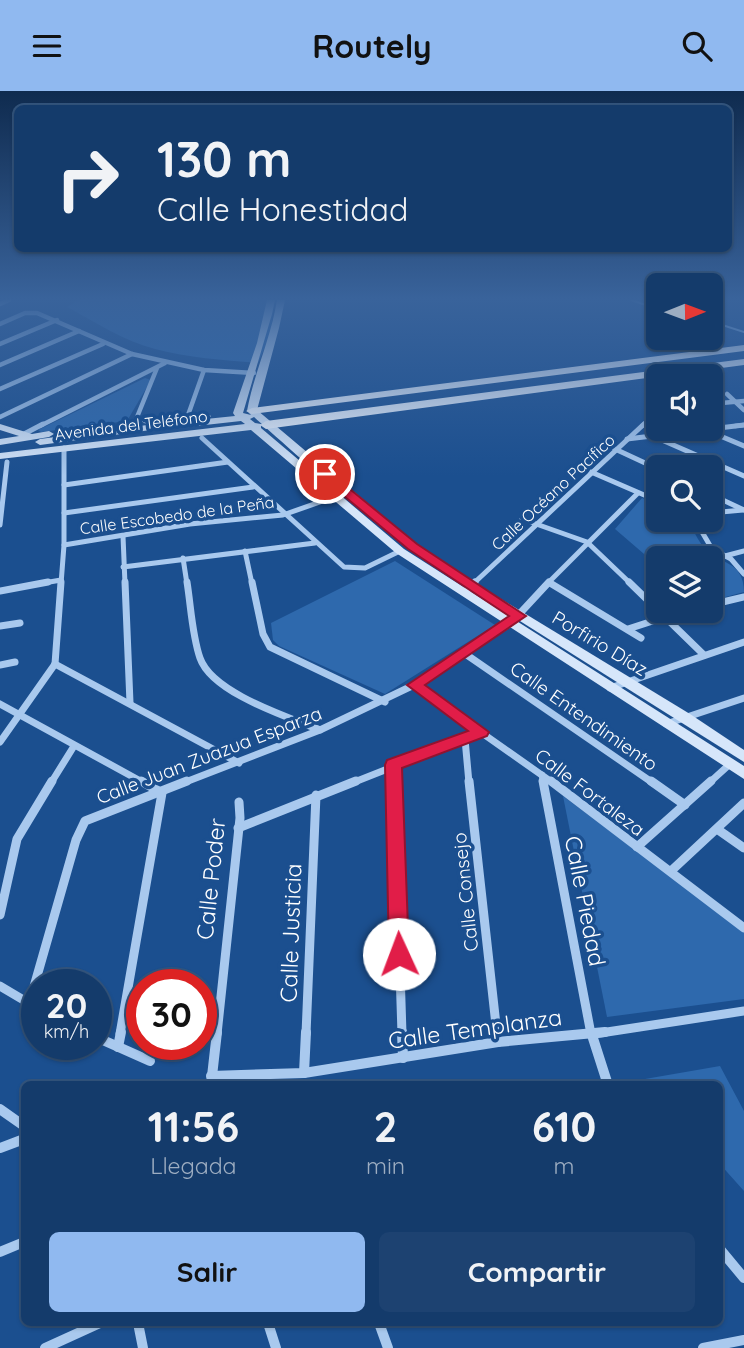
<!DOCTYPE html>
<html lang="es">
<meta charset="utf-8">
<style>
:root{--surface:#143b6b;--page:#1d4271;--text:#f1f3f6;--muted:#9dadc1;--line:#33557e;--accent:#90b9f0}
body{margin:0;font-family:Quicksand,sans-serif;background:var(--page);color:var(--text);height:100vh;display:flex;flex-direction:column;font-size:26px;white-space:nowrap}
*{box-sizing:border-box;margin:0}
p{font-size:23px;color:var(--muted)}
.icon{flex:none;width:38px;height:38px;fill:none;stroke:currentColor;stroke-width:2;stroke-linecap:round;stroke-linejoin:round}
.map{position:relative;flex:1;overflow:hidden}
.drawer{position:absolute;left:21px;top:990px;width:702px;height:245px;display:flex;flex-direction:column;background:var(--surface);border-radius:10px;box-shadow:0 2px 5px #0004,0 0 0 2px var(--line)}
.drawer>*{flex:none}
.top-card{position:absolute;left:14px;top:14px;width:718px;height:147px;border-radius:10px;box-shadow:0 2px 5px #0004,0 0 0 2px var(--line);background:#143b6b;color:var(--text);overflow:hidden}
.needle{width:46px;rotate:89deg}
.tools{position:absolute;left:646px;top:182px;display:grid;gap:14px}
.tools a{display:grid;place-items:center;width:77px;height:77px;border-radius:10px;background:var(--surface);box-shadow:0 2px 5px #0004,0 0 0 2px var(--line);font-size:35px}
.speed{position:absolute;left:21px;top:878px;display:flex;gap:14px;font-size:35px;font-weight:700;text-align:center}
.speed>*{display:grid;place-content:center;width:91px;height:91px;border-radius:50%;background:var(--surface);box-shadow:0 2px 5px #0004,0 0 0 2px var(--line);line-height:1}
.speed small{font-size:18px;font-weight:400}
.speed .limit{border:10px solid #d22;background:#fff;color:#111}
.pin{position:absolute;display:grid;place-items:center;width:60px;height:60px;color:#fff;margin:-30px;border:4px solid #fff;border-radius:50%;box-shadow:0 2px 7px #0007}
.me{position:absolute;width:77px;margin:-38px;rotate:358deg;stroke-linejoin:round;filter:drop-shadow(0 0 5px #0008)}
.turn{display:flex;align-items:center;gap:24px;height:147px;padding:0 28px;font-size:32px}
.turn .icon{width:91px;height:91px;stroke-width:2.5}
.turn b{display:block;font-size:49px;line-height:60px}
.eta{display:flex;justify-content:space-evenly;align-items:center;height:119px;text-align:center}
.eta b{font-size:42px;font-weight:700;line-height:49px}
.action{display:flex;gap:14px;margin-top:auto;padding:14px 28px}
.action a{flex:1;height:80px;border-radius:10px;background:var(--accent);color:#111;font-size:28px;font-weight:700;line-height:80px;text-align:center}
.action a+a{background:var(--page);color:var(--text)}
header{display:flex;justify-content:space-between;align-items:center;height:91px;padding:0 28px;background:var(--accent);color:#111;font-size:32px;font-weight:700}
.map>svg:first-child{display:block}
.green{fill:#2e69ad}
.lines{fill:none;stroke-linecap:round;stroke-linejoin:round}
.stream{stroke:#9cc4f0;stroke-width:2}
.street-far4{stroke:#a9c9ee;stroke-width:4.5}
.street-far3{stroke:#a9c9ee;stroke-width:5}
.street-far2{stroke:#a9c9ee;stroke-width:7}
.street-far1{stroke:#a9c9ee;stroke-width:9}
.street{stroke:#a9c9ee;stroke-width:10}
.secondary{fill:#d6e6fa;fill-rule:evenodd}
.primary{fill:#f0f6ff;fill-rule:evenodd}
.route{fill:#e11d48;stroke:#92132f;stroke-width:2}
.labels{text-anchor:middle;stroke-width:7;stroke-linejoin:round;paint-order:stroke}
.far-street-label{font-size:16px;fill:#fff;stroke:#1b4f8f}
.street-label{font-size:19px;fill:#fff;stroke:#1b4f8f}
.near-street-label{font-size:23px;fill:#fff;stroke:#1b4f8f}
</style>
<header><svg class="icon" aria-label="menu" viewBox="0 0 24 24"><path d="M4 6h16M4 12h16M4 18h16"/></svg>Routely<svg class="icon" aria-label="search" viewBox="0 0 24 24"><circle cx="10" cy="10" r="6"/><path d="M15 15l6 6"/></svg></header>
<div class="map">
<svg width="744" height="1257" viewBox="0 0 744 1257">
<rect width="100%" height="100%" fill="#1b4f8f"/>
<!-- green -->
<g class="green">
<path d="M78,209H274L271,243L258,272C224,269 189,267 155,258C124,250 95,231 67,216Z"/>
<path d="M145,287L151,289L127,330L41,341L38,339Z"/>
<path d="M642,407L658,413V429H688C693,438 698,450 705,458C718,473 744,469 744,501L718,508L711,505L710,467H658V475L615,438Z"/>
<path d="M395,470L495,534L385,603L279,555L273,549L271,532Z"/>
<path d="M563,705L744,840V908L607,926Z"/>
<path d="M720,975L744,1020V1100L719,1072V994H651L645,988Z"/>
</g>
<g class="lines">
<!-- stream -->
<g class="stream">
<path d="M631,209L658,218"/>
<path d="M710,230L744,241"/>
</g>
<!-- street-far4 -->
<g class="street-far4">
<path d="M0,213L9,209"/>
<path d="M0,233L25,222H37L132,263L204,279L254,282"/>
<path d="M0,253L57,229"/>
<path d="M0,274L79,240"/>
<path d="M0,298L103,253"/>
<path d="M727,303L744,319"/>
<path d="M710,313L744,310"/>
<path d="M0,326L132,263"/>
<path d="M187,327L204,279"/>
<path d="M135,331L157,277"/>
<path d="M40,335L165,272"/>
<path d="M642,335L658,321"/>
<path d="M735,335L744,334"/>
</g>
<!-- street-far3 -->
<g class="street-far3">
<path d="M706,339L744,355"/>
<path d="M24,343L43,333"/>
<path d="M655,346L744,385"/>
<path d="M202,347L344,476L365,477L400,460"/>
<path d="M627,348L744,334"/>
<path d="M615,358L658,378"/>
<path d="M591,381L658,410"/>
<path d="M64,394L228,371"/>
<path d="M710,403L744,419"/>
<path d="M64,422L253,396"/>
<path d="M710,422L743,419"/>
<path d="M522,428L587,451L631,493"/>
<path d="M695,429L712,458L731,468L744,483"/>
<path d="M0,434L7,371"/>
<path d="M123,445L125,493"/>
<path d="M64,454L190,433L283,424L334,406"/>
<path d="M245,460L252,493"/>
<path d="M725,465L744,460"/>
<path d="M183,467L187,493"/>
<path d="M123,476L315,452"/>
<path d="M38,493L61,489"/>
<path d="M61,493L64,454V357"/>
<path d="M473,493L644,333"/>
<path d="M547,493L638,402"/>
</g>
<!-- street-far2 -->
<g class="street-far2">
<path d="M125,491L130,612"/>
<path d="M187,491C191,516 192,544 200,567C212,602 288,626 320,639"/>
<path d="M252,491L263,543L270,556L385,611"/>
<path d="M629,491L704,564"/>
<path d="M550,492L641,547"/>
<path d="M0,500L48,491"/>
<path d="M465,501L475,491"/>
<path d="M710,514L744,506"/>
<path d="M0,535L20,532"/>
<path d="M628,538L665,526"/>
<path d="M464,562L653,692"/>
<path d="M55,573L61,491"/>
<path d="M55,573L239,672"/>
<path d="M0,574L15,571"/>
<path d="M414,594L553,692"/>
<path d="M610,597L744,551"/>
<path d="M0,613L144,692"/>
<path d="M666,633L744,607"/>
<path d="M465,648L469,692"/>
<path d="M0,651L55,573"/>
<path d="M393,673L394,692"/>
<path d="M542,684L544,692"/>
<path d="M51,692L74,655"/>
<path d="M183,692L320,639L414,594L511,532L549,491"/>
<path d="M352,692L481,641"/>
<path d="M709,692L730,673"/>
</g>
<!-- street-far1 -->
<g class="street-far1">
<path d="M394,690L402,943"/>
<path d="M469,690L497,943"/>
<path d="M543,690L591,943"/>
<path d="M551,690L744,837"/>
<path d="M651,690L685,714"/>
<path d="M238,737L356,690"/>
<path d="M717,738L744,757"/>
<path d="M637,756L711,690"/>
<path d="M671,780L744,712"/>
<path d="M0,824L17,748L52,690"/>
<path d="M0,895L37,917"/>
<path d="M29,913L76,749L85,730L187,690"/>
<path d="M120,943L162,702L141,690"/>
<path d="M217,943L240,727L239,711"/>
<path d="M306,943L316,704"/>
<path d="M594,943L744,920"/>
</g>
<!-- street -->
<g class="street">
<path d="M402,941L403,967"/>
<path d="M497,941L498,951"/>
<path d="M591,941L608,994"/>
<path d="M96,946L150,970"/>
<path d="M118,956L121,941"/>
<path d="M304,982L306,941"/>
<path d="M211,985L304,982L498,951L605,941"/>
<path d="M211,994L217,941"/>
<path d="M0,1018L24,1035"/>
<path d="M0,1057L24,1048"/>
<path d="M719,1157L744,1187"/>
<path d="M0,1161L24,1151"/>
<path d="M138,1232L143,1257"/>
<path d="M268,1232L276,1257"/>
<path d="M379,1232L388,1257"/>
<path d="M45,1257L100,1232"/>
<path d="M703,1257L744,1249"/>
</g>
<!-- secondary -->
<g class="secondary">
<path d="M267,209H275L272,223L243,322L251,324L247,320C254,282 271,247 277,209H285L279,237L257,319L416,453L457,480V484C433,488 281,350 254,326L250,328L255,332L261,333V337L404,458L744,675V688L396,462L251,339L0,368V362L245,333L241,330L196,335L191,332L196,329L235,325L233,322L257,252Z"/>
<path d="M206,322L211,325L209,327L146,333L141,330L146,327Z"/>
<path d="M0,333L32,343L49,340L54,343L49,346L0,354V348L19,345L0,339Z"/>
<path d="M155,333L160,336L158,338L40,354L35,351L40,348Z"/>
<path d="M473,491L690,623L744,659V671L469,498V492Z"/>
</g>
<!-- primary -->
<g class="primary">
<path d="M744,254V260L252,323L246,320L252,317Z"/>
<path d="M744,268V274L266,338L260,334L266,330Z"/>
</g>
</g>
<!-- sky -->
<linearGradient id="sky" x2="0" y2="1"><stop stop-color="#0f2b4f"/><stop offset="0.54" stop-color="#39639b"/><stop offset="1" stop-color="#39639b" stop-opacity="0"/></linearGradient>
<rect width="744" height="385" fill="url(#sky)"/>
<!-- route -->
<path class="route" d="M321,381H329L417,453L526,525L425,594L489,641L487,645L402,677L409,863L406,869L399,872L392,869L389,863L385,674L387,669L468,640L407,594L509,525L408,458L321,386Z"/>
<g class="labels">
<!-- far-street labels -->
<g class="far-street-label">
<text transform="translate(131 334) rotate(-7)" y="6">Avenida del Teléfono</text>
<text transform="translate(553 401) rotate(-43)" y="6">Calle Océano Pacífico</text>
<text transform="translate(177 424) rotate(-8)" y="6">Calle Escobedo de la Peña</text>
</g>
<!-- street labels -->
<g class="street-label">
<text transform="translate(600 552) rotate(31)" y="7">Porfirio Díaz</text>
<text transform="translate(584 625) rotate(35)" y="7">Calle Entendimiento</text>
<text transform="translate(209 664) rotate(-21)" y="7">Calle Juan Zuazua Esparza</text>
<text transform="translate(590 701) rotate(37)" y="7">Calle Fortaleza</text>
<text transform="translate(465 801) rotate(-96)" y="7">Calle Consejo</text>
</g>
<!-- near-street labels -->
<g class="near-street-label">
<text transform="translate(211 788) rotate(-84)" y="8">Calle Poder</text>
<text transform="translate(585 810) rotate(79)" y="8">Calle Piedad</text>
<text transform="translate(291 842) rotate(-88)" y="8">Calle Justicia</text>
<text transform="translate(475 938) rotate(-8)" y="8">Calle Templanza</text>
</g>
</g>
</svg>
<div class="tools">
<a><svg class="needle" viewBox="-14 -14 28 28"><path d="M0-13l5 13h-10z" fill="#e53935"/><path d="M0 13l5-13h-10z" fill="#9dadc1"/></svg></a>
<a><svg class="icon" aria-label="sound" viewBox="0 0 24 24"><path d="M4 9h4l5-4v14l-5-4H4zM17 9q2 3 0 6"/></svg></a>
<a><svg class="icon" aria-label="search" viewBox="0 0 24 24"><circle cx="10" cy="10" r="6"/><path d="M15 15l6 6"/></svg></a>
<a><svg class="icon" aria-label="layers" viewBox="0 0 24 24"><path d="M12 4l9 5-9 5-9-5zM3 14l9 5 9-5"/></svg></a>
</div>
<div class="speed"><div>20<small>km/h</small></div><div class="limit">30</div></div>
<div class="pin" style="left:325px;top:383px;background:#d93025"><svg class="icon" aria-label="arrive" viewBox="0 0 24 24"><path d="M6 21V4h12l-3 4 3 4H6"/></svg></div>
<svg class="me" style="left:399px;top:863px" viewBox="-20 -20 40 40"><circle r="19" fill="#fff"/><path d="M0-13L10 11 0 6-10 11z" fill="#e11d48"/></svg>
<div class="top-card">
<div class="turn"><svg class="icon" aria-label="right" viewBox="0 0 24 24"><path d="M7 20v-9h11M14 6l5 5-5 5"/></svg><div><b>130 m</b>Calle Honestidad</div></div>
</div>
<section class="drawer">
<div class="eta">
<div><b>11:56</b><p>Llegada</p></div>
<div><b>2</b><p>min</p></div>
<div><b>610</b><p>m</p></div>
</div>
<div class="action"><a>Salir</a><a>Compartir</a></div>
</section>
</div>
